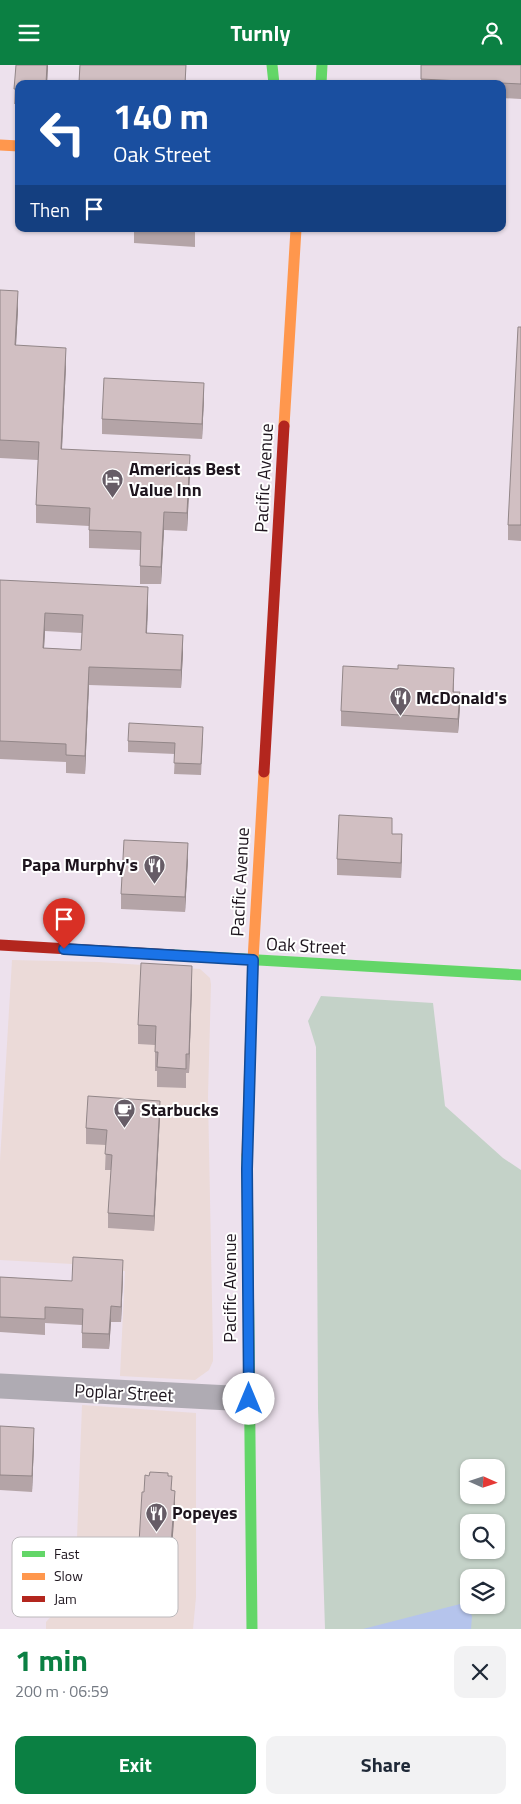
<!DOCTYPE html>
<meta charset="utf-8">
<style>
:root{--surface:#fff;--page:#f2f2f3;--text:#1f2937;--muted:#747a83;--accent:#0b8043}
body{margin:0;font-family:"Titillium Web",sans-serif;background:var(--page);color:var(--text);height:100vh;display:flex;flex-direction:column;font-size:19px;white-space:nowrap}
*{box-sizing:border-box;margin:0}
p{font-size:16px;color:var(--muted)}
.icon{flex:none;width:28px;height:28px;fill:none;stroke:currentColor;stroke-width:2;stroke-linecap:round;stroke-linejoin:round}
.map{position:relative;height:1564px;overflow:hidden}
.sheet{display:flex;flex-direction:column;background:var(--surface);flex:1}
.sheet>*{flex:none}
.top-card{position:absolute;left:15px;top:15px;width:491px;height:152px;border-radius:10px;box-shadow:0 1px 4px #0004;background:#1a4fa0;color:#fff;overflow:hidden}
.needle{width:32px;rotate:93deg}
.controls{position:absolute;left:460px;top:1394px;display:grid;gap:10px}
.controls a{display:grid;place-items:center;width:45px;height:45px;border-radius:10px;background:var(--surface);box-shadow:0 1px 4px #0004;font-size:25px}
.pin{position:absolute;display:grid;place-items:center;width:42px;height:42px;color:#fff;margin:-51px -21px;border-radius:50% 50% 50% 0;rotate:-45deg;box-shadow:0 0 5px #0007}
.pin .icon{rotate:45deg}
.me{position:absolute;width:55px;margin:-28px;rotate:0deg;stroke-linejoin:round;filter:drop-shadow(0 0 4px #0008)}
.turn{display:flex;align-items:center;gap:18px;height:105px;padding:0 15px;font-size:22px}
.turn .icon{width:65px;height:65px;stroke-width:2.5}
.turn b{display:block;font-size:35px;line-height:42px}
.then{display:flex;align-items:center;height:48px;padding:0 15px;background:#0003;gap:10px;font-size:19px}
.round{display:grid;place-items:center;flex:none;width:52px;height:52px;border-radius:10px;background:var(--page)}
.summary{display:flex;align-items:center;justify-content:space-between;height:85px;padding:0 15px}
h1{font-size:30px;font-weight:700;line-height:38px;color:var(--accent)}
.button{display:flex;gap:10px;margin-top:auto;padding:10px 15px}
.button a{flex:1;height:58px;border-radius:10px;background:var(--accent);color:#fff;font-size:20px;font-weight:700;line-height:58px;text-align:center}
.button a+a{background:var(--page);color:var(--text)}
header{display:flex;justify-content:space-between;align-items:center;height:65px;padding:0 15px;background:var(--accent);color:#fff;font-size:22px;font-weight:700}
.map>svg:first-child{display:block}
.commercial{fill:#ebdad8}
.green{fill:#c4d2c8;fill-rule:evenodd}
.water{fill:#b5c4ec}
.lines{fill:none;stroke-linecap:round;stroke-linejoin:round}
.street{stroke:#afabb3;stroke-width:25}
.fast{stroke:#63d668;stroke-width:11}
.slow{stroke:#ff974d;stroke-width:11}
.jam{stroke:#b3261e;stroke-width:11}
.wall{fill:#b4a4a7;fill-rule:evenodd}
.shaded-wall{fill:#928688}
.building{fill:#d1bfc2;stroke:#928688;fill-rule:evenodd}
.route-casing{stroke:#114b97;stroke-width:12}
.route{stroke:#1a73e8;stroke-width:9}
.labels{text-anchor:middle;stroke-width:4;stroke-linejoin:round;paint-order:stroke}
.poi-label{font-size:18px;font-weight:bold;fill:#1e151e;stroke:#fff;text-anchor:start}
.street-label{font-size:18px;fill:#1e151e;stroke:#fff}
.key{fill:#fff;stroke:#bcb9bc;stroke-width:1}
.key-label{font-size:14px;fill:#1e151e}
</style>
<header><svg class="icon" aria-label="menu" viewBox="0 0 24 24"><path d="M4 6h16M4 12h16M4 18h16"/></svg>Turnly<svg class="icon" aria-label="person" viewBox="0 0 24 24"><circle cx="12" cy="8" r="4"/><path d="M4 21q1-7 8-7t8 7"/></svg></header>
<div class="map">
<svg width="521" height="1564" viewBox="0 0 521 1564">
<rect width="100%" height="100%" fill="#ede1ed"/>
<!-- commercial -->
<g class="commercial">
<path d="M12,895L99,897L200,904L210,913L211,919L208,1032L213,1286V1296L209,1305L195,1315L120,1311L125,1206L72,1204V1199L0,1195V1096Z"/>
<path d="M82,1340L196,1348V1532L193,1564H46V1557L75,1526Z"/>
</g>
<!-- green -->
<path class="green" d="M321,931L433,938L445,1041L503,1093L521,1105V1564H325L318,1343L316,982L308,956ZM469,1402H496V1430H469ZM469,1458H496V1485H469ZM469,1512H496V1540H469Z"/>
<!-- water -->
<path class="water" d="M464,1538L472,1551L471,1564H363Z"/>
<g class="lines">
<!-- street -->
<path class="street" d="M0,1321L249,1334"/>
<!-- fast -->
<g class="fast">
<path d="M272,0L274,19"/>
<path d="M321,19L322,0"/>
<path d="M173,890L521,910"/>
<path d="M247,1090L252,1564"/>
</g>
<!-- slow -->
<g class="slow">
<path d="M0,80L19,81"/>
<path d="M284,361L296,164"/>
<path d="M247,1090L253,895L264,707"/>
</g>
<!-- jam -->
<g class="jam">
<path d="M264,707L284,361"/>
<path d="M0,880L173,890"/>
</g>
</g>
<!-- wall -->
<g class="wall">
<path d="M16,0H48L47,19H19V39H14Z"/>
<path d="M80,0H186L185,19H79Z"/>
<path d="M421,0H521V34L502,33V19H421Z"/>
<path d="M134,164H201V167H195V182L134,178Z"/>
<path d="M0,225L18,244L16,280L66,301L62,384L190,408L187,466L164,465L161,519H140V485L89,483V461L36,458V440L38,395L0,393Z"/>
<path d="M521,262V476L508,475V460Z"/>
<path d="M204,333L202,374L102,369V354Z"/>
<path d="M0,515L148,540L147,568L183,588L181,623L89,620L85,709L66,708V697L0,694ZM45,566L82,568L81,585L44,583Z"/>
<path d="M454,618V627L460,642L458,668L341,661V646Z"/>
<path d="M203,673L201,710L174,709L175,689L128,687V676Z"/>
<path d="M392,769L402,785L401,813L337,810V794Z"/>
<path d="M188,794L185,847L121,844V829Z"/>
<path d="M192,920L189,1008H186V1023L157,1022V1006H155V980L138,979V960Z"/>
<path d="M160,1051L154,1166L108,1163V1148L111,1105H105L106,1080L86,1079V1063Z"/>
<path d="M123,1211L121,1257H111L109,1284L82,1283V1260L45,1258V1270L0,1267V1212L72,1216Z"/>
<path d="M0,1361L34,1378L32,1427L0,1425Z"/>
<path d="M168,1411L172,1426L175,1441L171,1496L139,1494V1478L144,1427Z"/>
</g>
<!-- shaded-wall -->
<g class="shaded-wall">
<path d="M47,0H48L47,19H46Z"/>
<path d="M18,226V244L15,298V280Z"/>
<path d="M66,283V301L61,402V384Z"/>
<path d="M204,318V333L202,374V359Z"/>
<path d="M190,390V408L187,466V448Z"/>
<path d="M164,447V465L161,519V502Z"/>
<path d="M148,522V540L146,586V568Z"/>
<path d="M45,548V566L43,601V583Z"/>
<path d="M183,570V588L181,623V605Z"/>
<path d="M89,602V620L85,709V691Z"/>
<path d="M460,627V642L458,668V654Z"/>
<path d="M402,769V785L401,813V798Z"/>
<path d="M188,778V794L185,847V832Z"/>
<path d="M192,901V920L189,1008V989Z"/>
<path d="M160,1036V1051L154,1166V1151Z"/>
<path d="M123,1195V1211L121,1257V1242Z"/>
<path d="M111,1241V1257L109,1284V1269Z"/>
<path d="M34,1363V1378L32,1427V1411Z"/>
<path d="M175,1426V1441L171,1496V1480Z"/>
</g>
<!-- building -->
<g class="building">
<path d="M16,0H47L46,19H19V24H14Z"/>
<path d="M80,0H186L185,19H113L79,17Z"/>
<path d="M421,0H521V19L421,14Z"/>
<path d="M146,164H195V166Z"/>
<path d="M0,225L18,226L15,280L66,283L61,384L190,390L187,448L164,447L161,502L140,501L141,467L89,465L90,443L36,440L39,377L0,375Z"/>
<path d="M518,262H521V460H508Z"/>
<path d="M104,313L204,318L202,359L102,354Z"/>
<path d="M0,515L148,522L146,568L183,570L181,605L89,602L85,691L66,690V679L0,676ZM45,548L83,550L81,585L43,583Z"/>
<path d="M398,600L454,603L453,627H460L458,654L341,646L343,601L398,604Z"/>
<path d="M129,658L203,662L201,699L174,698L175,678L128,676Z"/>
<path d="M339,750L392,753V769H402L401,798L337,794Z"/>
<path d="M124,775L188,778L185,832L121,829Z"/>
<path d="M141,898L192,901L189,989H186V1004L157,1002L158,987H155L156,961L138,960Z"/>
<path d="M88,1031L160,1036L154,1151L108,1148L112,1090L105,1089L107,1065L86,1063Z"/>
<path d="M73,1192L123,1195L121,1242L111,1241L109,1269L82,1268L83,1244L45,1242V1254L0,1252V1212L72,1216Z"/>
<path d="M0,1361L34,1363L32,1411L0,1410Z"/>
<path d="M150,1407L168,1408V1411H172L171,1425L175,1426L171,1480L139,1478L142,1427H144L145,1410L149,1411Z"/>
</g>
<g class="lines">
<defs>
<path id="route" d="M64,884L253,895L247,1104L249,1334"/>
</defs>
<!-- route casing -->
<use href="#route" class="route-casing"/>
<!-- route -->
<use href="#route" class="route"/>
</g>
<!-- icons -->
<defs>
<symbol id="hotel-pin" viewBox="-11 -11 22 30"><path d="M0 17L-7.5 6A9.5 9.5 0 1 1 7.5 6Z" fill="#665c66" stroke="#fff"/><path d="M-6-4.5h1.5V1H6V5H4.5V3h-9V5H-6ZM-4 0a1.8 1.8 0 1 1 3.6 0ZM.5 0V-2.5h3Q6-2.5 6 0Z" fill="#fff"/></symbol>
<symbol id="restaurant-pin" viewBox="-11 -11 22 30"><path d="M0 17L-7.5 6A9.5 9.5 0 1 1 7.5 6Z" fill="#665c66" stroke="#fff"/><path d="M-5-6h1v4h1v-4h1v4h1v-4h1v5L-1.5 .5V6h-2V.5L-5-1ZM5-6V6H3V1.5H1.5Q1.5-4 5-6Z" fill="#fff"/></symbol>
<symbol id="cafe-pin" viewBox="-11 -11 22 30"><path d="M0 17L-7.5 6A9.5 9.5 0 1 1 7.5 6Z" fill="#665c66" stroke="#fff"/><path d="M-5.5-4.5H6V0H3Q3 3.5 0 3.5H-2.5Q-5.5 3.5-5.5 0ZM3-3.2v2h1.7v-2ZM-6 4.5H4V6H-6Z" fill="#fff"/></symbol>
</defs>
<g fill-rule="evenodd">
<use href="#hotel-pin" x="100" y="402" width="25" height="34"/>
<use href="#restaurant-pin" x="388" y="620" width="25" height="34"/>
<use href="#restaurant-pin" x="142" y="788" width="25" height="34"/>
<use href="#cafe-pin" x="112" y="1032" width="25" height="34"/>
<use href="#restaurant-pin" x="144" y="1436" width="25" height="34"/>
</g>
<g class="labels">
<!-- poi labels -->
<g class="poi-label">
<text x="129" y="410">Americas Best<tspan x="129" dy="21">Value Inn</tspan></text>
<text x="416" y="639">McDonald's</text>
<text x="138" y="806" text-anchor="end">Papa Murphy's</text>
<text x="141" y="1051">Starbucks</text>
<text x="172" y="1454">Popeyes</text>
</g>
<!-- street labels -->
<g class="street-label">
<text transform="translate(264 413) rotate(-87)" y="6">Pacific Avenue</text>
<text transform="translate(240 817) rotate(-87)" y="6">Pacific Avenue</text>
<text transform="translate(306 881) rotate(3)" y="6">Oak Street</text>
<text transform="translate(230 1223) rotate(-90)" y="6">Pacific Avenue</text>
<text transform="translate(124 1328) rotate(3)" y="6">Poplar Street</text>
</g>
</g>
<!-- legend -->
<rect x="12" y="1472" width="166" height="80" rx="8" class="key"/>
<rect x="22" y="1486" width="23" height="6" fill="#63d668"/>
<rect x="22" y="1508" width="23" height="7" fill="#ff974d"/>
<rect x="22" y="1531" width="23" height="6" fill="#b3261e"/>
<g class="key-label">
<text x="54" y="1494">Fast</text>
<text x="54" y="1516">Slow</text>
<text x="54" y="1539">Jam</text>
</g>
</svg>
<div class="controls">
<a><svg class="needle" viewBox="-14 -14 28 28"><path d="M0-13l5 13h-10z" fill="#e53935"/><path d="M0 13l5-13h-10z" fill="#747a83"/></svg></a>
<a><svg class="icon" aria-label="search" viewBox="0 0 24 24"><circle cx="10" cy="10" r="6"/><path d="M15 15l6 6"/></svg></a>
<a><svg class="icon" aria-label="layers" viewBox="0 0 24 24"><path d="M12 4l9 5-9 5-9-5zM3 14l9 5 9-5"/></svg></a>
</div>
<div class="pin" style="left:64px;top:884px;background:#d93025"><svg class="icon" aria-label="arrive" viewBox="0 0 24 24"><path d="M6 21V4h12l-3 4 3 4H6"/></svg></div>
<svg class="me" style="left:249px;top:1334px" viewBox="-20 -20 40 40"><circle r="19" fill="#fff"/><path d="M0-13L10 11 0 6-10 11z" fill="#1a73e8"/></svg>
<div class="top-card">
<div class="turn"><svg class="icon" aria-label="left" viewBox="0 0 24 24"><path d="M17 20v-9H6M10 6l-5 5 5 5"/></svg><div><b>140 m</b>Oak Street</div></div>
<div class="then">Then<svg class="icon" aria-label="arrive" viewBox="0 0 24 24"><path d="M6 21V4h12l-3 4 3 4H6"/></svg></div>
</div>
</div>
<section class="sheet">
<div class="summary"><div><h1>1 min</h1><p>200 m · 06:59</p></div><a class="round"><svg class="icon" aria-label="close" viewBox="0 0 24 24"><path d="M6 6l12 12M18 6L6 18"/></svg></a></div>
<div class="button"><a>Exit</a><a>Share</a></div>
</section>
